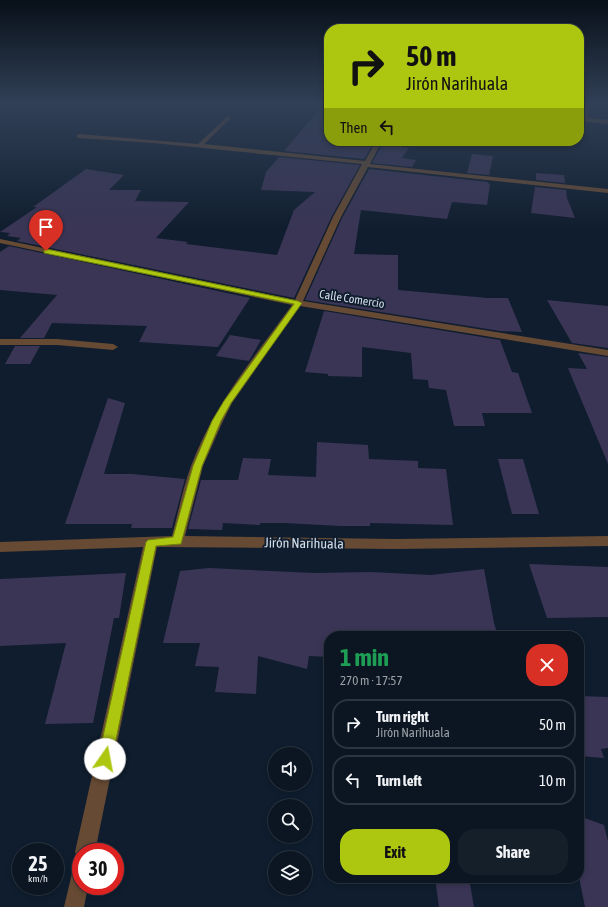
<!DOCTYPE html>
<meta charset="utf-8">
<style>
:root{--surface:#0b1622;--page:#141f2a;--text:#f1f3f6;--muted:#9a9fa5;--line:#2b3540;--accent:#adc610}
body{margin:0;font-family:"Asap Condensed",sans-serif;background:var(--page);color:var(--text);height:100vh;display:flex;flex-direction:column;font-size:15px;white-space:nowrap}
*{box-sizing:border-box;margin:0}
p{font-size:13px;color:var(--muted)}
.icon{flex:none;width:22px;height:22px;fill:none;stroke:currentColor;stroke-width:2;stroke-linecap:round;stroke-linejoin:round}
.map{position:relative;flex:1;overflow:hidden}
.details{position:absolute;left:324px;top:631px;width:260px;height:252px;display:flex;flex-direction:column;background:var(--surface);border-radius:16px;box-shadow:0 2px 6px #0003,0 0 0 1px var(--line)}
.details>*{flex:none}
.hud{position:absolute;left:324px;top:24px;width:260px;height:122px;border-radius:16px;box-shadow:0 2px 6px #0003,0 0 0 1px var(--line);background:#adc610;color:#111;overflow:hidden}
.controls{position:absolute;left:268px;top:747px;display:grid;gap:8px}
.controls a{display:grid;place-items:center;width:44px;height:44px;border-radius:50%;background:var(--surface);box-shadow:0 2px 6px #0003,0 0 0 1px var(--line);font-size:20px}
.speed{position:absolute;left:12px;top:843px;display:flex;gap:8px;font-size:20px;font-weight:700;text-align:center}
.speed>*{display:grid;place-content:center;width:52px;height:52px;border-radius:50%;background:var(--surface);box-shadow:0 2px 6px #0003,0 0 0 1px var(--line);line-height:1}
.speed small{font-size:10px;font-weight:400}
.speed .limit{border:6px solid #d22;background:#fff;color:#111}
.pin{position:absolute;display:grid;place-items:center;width:34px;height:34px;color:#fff;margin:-41px -17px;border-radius:50% 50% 50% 0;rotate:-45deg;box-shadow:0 0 4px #0007}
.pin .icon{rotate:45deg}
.me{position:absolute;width:44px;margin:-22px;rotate:12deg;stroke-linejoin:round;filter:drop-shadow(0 0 3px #0008)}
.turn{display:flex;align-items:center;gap:14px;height:84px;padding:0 16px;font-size:18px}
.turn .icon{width:52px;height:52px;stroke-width:2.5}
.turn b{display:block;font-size:28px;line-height:34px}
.then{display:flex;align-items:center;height:38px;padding:0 16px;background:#0003;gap:8px;font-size:15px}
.round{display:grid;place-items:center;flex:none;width:42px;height:42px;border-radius:16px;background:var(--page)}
.summary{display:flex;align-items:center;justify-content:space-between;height:68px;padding:0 16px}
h1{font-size:24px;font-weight:700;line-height:30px;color:#1e9e55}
.primary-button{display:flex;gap:8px;margin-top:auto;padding:8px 16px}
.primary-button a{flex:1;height:46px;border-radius:16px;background:var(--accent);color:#111;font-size:16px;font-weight:700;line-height:46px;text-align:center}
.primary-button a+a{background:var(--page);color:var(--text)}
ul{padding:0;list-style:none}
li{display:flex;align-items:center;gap:12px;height:50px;margin:0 8px 6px;padding:0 8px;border:2px solid var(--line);border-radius:16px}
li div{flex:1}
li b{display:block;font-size:15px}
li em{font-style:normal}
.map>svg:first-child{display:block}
.building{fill:#3a3555}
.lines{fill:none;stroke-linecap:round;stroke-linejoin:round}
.minor{fill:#664a33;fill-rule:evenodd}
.route{fill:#adc610;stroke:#70810a}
.labels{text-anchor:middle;stroke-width:4;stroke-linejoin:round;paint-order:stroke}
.far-street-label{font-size:12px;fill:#d4deea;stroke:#0f1d2e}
.street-label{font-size:14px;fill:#d4deea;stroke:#0f1d2e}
</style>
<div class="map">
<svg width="608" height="907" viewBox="0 0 608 907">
<rect width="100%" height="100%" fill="#0f1d2e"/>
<!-- building -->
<g class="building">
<path d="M325,103H329V141L373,144L364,159L284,151Z"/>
<path d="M382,145L409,148L402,158L416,160L412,167L372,163Z"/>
<path d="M472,154L493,156L489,175L467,173Z"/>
<path d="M279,157L360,165L332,216L294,298L17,241L21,238L7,236L10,233L0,232L37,207H33L86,169L124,175L109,190H141L135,201L189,202L156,238L188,242L186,244L277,255L294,210L315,192L261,190L266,172Z"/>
<path d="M369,169L488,182V183L490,184L487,205L452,202L447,219L361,210L354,254L398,255V290L488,298H508L522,332L500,331L305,300L342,218Z"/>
<path d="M536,173L564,175L565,183L536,180Z"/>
<path d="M535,187L566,190L567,198L575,218L531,213Z"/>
<path d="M9,246L250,298L218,347L139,342L147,326L52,323L44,338H20L57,295L0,290V252Z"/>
<path d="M547,300L608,306V348L572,343Z"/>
<path d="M324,311L500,340L512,372L518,373L532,413H482L485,426H454L446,390L429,388L428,380L413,379L411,353L362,347V377L328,376V374L305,372Z"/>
<path d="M230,335L261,340L249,361L216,356Z"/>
<path d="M15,346H40L30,364H5Z"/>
<path d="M578,353L608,357V464L568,368L587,369Z"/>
<path d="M108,398L125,403L104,474H132L185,479L172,528H131L132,524H65Z"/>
<path d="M317,442L368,445L369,459L418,461V468L446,469L453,525L370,523V526H340L285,523H260V525L223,523L222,530L188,529L201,480H238L243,458L271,459L268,475L316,477Z"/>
<path d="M498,459H523L539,514H512Z"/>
<path d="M529,564L608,567V617L547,618Z"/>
<path d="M209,568L314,573L371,572L431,575L484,569L494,623L498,636H329V657L309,656L307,669L258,656L256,694L215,692L219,667L195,666L200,643H163L180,571Z"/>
<path d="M126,573L119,618H114L93,723L45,724L66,643L0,646V579Z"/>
<path d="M579,696L608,697V748L601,749L604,758L579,756Z"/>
<path d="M579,816L604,825L608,841V907H585L579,877Z"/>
<path d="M435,878H469L474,907H439Z"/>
</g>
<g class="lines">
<!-- minor -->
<g class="minor">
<path d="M583,103H589L588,118L608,120V124L579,121V117L582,118Z"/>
<path d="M228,116L230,117V119L204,144L365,161L376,141H382L370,164L608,189V193L368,167L341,217L303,301L608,350V356L300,306L232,403L223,421L203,466L185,536L395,539L608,536V546L395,549L157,547L95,852H81V860L78,859L75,852L143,547L0,552V542L172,536C178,513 183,488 191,466C213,406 255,356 292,305L0,243V239L295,300L333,217L362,164L153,143L79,138L76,136L79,134L198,144Z"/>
<path d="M0,339H57L113,344L118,347L113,350L57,345H0Z"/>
<path d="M81,862V886H88L84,907H64L74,865Z"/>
</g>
</g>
<!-- sky -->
<linearGradient id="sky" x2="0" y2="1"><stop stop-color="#081019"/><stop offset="0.45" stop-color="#314057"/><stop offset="1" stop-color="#314057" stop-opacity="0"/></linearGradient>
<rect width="608" height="230" fill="url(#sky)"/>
<!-- route -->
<path class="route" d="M46,249L298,301L302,303L231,403L221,421L202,466L181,544L156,546L112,759L110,764L105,766L100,764L98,759L146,542L148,540L173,537L193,466L212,421L224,401L294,304L44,253V250Z"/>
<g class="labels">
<!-- far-street labels -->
<g class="far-street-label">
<text transform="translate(352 299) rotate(9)" y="4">Calle Comercio</text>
</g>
<!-- street labels -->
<g class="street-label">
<text transform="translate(304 543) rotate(1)" y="5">Jirón Narihuala</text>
</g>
</g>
</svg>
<div class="controls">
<a><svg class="icon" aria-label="sound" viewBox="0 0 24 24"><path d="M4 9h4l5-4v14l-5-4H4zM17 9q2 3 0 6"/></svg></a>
<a><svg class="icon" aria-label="search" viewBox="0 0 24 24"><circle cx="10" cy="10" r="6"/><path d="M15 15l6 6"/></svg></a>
<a><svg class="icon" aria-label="layers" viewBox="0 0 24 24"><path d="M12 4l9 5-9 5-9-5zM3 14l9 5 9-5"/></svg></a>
</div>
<div class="speed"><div>25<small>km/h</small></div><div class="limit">30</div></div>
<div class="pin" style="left:46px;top:251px;background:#d93025"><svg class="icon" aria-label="arrive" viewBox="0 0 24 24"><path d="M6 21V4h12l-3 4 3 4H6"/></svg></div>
<svg class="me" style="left:105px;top:759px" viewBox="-20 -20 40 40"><circle r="19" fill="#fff"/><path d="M0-13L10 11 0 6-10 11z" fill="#adc610"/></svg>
<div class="hud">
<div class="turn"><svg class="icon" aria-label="right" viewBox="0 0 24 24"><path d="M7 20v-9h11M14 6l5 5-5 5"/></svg><div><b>50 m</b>Jirón Narihuala</div></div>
<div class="then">Then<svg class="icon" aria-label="left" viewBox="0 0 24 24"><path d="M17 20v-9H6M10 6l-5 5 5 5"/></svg></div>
</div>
<section class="details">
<div class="summary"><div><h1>1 min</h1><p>270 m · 17:57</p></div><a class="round" style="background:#d93025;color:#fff"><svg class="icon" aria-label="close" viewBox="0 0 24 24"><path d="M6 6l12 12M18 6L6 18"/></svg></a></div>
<ul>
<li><svg class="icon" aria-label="right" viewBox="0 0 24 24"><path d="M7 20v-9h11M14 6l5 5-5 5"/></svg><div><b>Turn right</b><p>Jirón Narihuala</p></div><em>50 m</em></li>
<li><svg class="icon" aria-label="left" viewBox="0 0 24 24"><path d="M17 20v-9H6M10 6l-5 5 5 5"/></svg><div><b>Turn left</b></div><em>10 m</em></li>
</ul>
<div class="primary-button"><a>Exit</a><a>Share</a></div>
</section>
</div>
